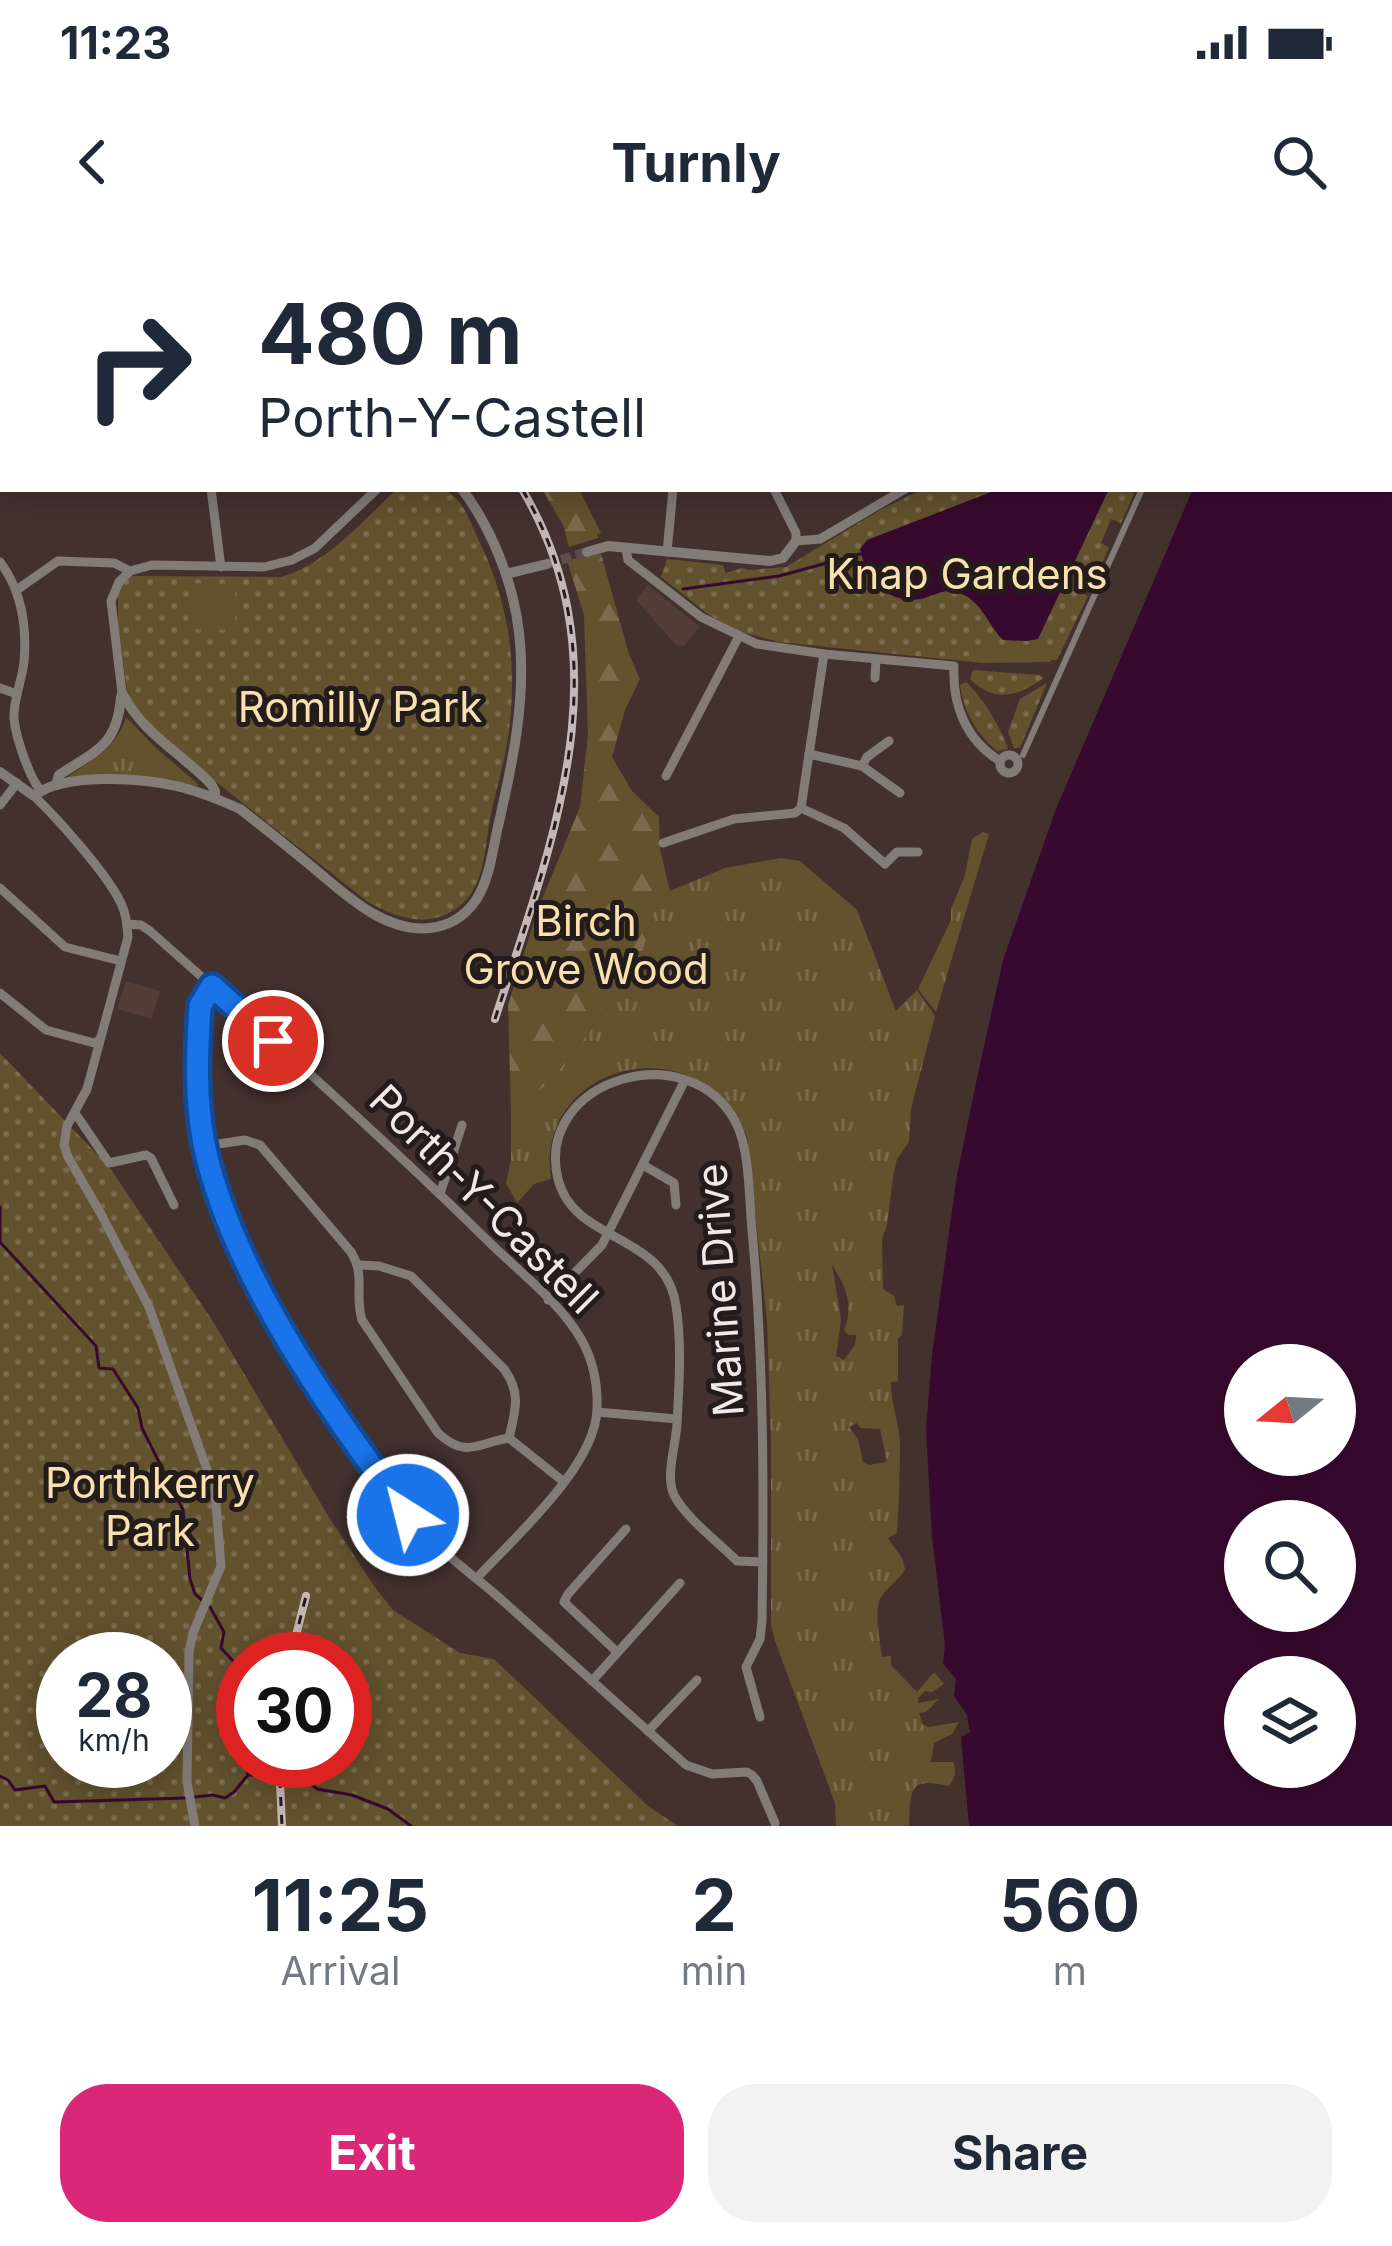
<!DOCTYPE html>
<style>
:root{--surface:#fff;--page:#f2f2f3;--text:#1f2937;--muted:#747a83;--accent:#db2777}
body{margin:0;font-family:Inter,sans-serif;background:var(--page);color:var(--text);height:100vh;display:flex;flex-direction:column;font-size:45px;white-space:nowrap}
*{box-sizing:border-box;margin:0}
p{font-size:39px;color:var(--muted)}
.icon{flex:none;width:66px;height:66px;fill:none;stroke:currentColor;stroke-width:2;stroke-linecap:round;stroke-linejoin:round}
.map{position:relative;height:1586px;overflow:hidden}
.details{display:flex;flex-direction:column;background:var(--surface);flex:1}
.details>*{flex:none}
.banner{position:absolute;left:0px;top:0px;width:1392px;height:252px;box-shadow:0 6px 30px #0003;background:#fff;color:var(--text);overflow:hidden}
.needle{width:78px;rotate:252deg}
.buttons{position:absolute;left:1224px;top:1104px;display:grid;gap:24px}
.buttons a{display:grid;place-items:center;width:132px;height:132px;border-radius:50%;background:var(--surface);box-shadow:0 6px 30px #0003;font-size:60px}
.speed{position:absolute;left:36px;top:1392px;display:flex;gap:24px;font-size:60px;font-weight:700;text-align:center}
.speed>*{display:grid;place-content:center;width:156px;height:156px;border-radius:50%;background:var(--surface);box-shadow:0 6px 30px #0003;line-height:1}
.speed small{font-size:30px;font-weight:400}
.speed .limit{border:18px solid #d22;background:#fff;color:#111}
.pin{position:absolute;display:grid;place-items:center;width:102px;height:102px;color:#fff;margin:-51px;border:6px solid #fff;border-radius:50%;box-shadow:0 3px 12px #0007}
.me{position:absolute;width:132px;margin:-66px;rotate:324deg;stroke-linejoin:round;filter:drop-shadow(0 0 9px #0008)}
.turn{display:flex;align-items:center;gap:42px;height:252px;padding:0 60px;font-size:54px}
.turn .icon{width:156px;height:156px;stroke-width:2.5}
.turn b{display:block;font-size:84px;line-height:102px}
.eta{display:flex;justify-content:space-evenly;align-items:center;height:204px;text-align:center}
.eta b{font-size:72px;font-weight:700;line-height:84px}
.button{display:flex;gap:24px;margin-top:auto;padding:24px 60px}
.button a{flex:1;height:138px;border-radius:48px;background:var(--accent);color:#fff;font-size:48px;font-weight:700;line-height:138px;text-align:center}
.button a+a{background:var(--page);color:var(--text)}
.status{display:flex;justify-content:space-between;align-items:center;height:84px;padding:0 60px;background:var(--surface);direction:ltr}
.status svg{height:33px;fill:currentColor}
header{display:flex;justify-content:space-between;align-items:center;height:156px;padding:0 60px;background:var(--surface);font-size:54px;font-weight:700}
.map>svg:first-child{display:block}
.built{fill:#543c37}
.grass{fill:url(#grass-tufts);fill-rule:evenodd}
.forest{fill:url(#forest-firs)}
.park{fill:url(#park-dots);fill-rule:evenodd}
.pitch{fill:#62522e}
.water{fill:#37092e;fill-rule:evenodd}
.lines{fill:none;stroke-linecap:round;stroke-linejoin:round}
.stream{stroke:#37092e;stroke-width:3}
.tertiary-tunnel{stroke:#5e4c4a;stroke-width:10;stroke-dasharray:10 5;stroke-linecap:butt}
.pedestrian{stroke:#827b76;stroke-width:6}
.minor{stroke:#827b76;stroke-width:9}
.tertiary{stroke:#827b76;stroke-width:10}
.primary{stroke:#cebfb4;stroke-width:14}
.rail-casing{stroke:#c5b7b5;stroke-width:8}
.rail{stroke:#241c1a;stroke-width:3;stroke-dasharray:9;stroke-linecap:butt}
.route-casing{stroke:#114b97;stroke-width:30}
.route{stroke:#1a73e8;stroke-width:21}
.labels{text-anchor:middle;stroke-width:10;stroke-linejoin:round;paint-order:stroke}
.park-label{font-size:42px;fill:#f8e1ae;stroke:#241c1a}
.street-label{font-size:42px;fill:#f4e8e6;stroke:#241c1a}
</style>
<div class="status"><b>11:23</b><svg viewBox="0 0 49 12"><path d="M0 12V9h3v3zM5 12V6h3v6zM10 12V3h3v9zM15 12V0h3v12zM26 1h20v11H26zM47 4h2v5h-2z"/></svg></div>
<header><svg class="icon" aria-label="back" viewBox="0 0 24 24"><path d="M15 5l-7 7 7 7"/></svg>Turnly<svg class="icon" aria-label="search" viewBox="0 0 24 24"><circle cx="10" cy="10" r="6"/><path d="M15 15l6 6"/></svg></header>
<div class="map">
<svg width="1392" height="1586" viewBox="0 0 1392 1586">
<defs>
<pattern id="grass-tufts" width="24" height="20" patternUnits="userSpaceOnUse" patternTransform="scale(3)"><rect width="24" height="20" fill="#62522e"/><path d="M3 7l-1-3M5 7V3M7 7l1-3M15 17l-1-3M17 17v-4M19 17l1-3" fill="none" stroke="#796b4c"/></pattern>
<pattern id="forest-firs" width="22" height="20" patternUnits="userSpaceOnUse" patternTransform="scale(3)"><rect width="22" height="20" fill="#62522e"/><path d="M5 1l3.5 6h-7zM16 11l3.5 6h-7z" fill="#796b4c"/></pattern>
<pattern id="park-dots" width="8" height="8" patternUnits="userSpaceOnUse" patternTransform="scale(3)"><rect width="8" height="8" fill="#62522e"/><path d="M2 2h.1M6 6h.1" fill="none" stroke="#796b4c" stroke-width="1.8" stroke-linecap="round"/></pattern>
</defs>
<rect width="100%" height="100%" fill="#43312e"/>
<!-- built -->
<g class="built">
<path d="M648,345L700,387L684,406L676,405L636,360Z"/>
<path d="M126,741L160,751L152,779L117,769Z"/>
</g>
<!-- grass -->
<g class="grass">
<path d="M126,477L156,508L198,544L197,546C151,535 117,534 70,539L69,536C95,518 116,509 126,477Z"/>
<path d="M983,592L989,594L936,772L918,749L951,680V669L965,635L972,599Z"/>
<path d="M781,618L800,621L857,670L896,771L917,750L935,776L911,869L909,902L897,919L893,937L887,985L882,999L883,1049L894,1056L897,1066L904,1065L902,1095L898,1098V1141L891,1142C890,1162 901,1187 900,1207C900,1235 899,1264 897,1293L888,1298L902,1318L905,1329C899,1341 886,1347 880,1359C874,1372 880,1402 882,1417L891,1416V1425L917,1452L934,1432L944,1444L932,1452L925,1451L918,1458V1463L939,1459L926,1472L919,1473L923,1485L929,1487L959,1482L952,1494L934,1503L931,1522H953C957,1531 955,1538 949,1546C908,1537 911,1548 909,1586H836L835,1563L775,1401L771,1385V1202L767,1082L747,896C700,782 534,822 551,939L534,944L517,963L506,943L511,920V871L547,845L637,730L654,672L670,651L725,628ZM832,1025C846,1046 854,1066 844,1090L848,1095H856L855,1105L843,1121L840,1117H836L841,1079ZM857,1183L860,1188L880,1189L887,1222L869,1225L863,1222L858,1199L849,1187Z"/>
</g>
<!-- forest -->
<g class="forest">
<path d="M542,249H579L601,293L597,294L598,298L569,307L563,285Z"/>
<path d="M601,314L629,414L640,439L625,470L612,517L632,551L659,577L660,610L670,651L654,672L637,730L547,845L511,871L508,765L538,669L580,567L588,495L584,375L567,320Z"/>
</g>
<!-- park -->
<g class="park">
<path d="M397,249C414,249 437,245 451,254C466,265 471,285 479,301C510,365 518,427 508,498C504,525 495,552 490,579C485,606 485,644 462,664C432,690 399,679 368,662L163,500L128,458L118,385V346L127,336L281,337C328,323 361,282 397,249Z"/>
<path d="M923,249H1136L1121,283L1111,279L1101,303L1109,307L1099,330L1089,327L1079,351L1088,356L1057,420L983,423L779,402L738,391L709,375L661,337L667,319L723,325L726,333L742,328L749,330L786,327L880,270Z"/>
<path d="M973,430L1039,435L1044,438C1017,456 996,464 970,439Z"/>
<path d="M966,442C984,459 1000,486 1008,509L997,511C976,493 964,473 960,445Z"/>
<path d="M1047,443L1020,508H1014L1008,492L1020,459Z"/>
<path d="M0,813L110,928L214,1083L327,1274L374,1346L393,1370L460,1413L494,1419L648,1566L678,1586H0ZM63,1419H165V1521H63ZM243,1419H345V1521H243Z"/>
</g>
<!-- pitch -->
<g class="pitch">
<path d="M189,343L235,344V390L188,389Z"/>
<path d="M1051,405V422L983,423V406Z"/>
</g>
<!-- water -->
<g class="water">
<path d="M1355,0H1392V1586H969L961,1497L970,1492L967,1475L954,1456L956,1439L943,1423L945,1405L932,1297L926,1189L932,1115L957,935L976,843L1003,720L1056,569L1193,249H1389V3H1354ZM1335,1125V1215H1245V1125ZM1335,1281V1371H1245V1281ZM1335,1437V1527H1245V1437Z"/>
<path d="M999,249H1109L1038,399L1027,401L1003,400C987,384 982,360 957,352C943,348 933,357 920,359C886,364 866,338 860,309L867,300Z"/>
</g>
<g class="lines">
<!-- stream -->
<g class="stream">
<path d="M683,349L779,336L860,314"/>
<path d="M0,967V1002L96,1106L99,1128L113,1129L138,1168L142,1188L183,1270L190,1339L195,1354L203,1361"/>
<path d="M210,1367L224,1392L221,1408L235,1423L243,1439"/>
<path d="M245,1521L248,1535"/>
<path d="M301,1535L317,1549L352,1555L388,1569L411,1586"/>
<path d="M0,1536L8,1540L15,1550L45,1546L54,1562L186,1558"/>
<path d="M195,1557L213,1555L225,1558L234,1552L248,1535H254"/>
</g>
<!-- tertiary-tunnel -->
<path class="tertiary-tunnel" d="M547,324L587,312"/>
<!-- pedestrian -->
<g class="pedestrian">
<path d="M1167,0L1170,3"/>
<path d="M1121,3L1125,0"/>
<path d="M1023,515L1142,249"/>
</g>
<!-- minor -->
<g class="minor">
<path d="M471,0L478,3"/>
<path d="M381,3L382,0"/>
<path d="M0,27H3"/>
<path d="M0,144L3,143"/>
<path d="M211,249L221,327"/>
<path d="M774,249L796,293V301L820,299L905,249"/>
<path d="M626,308L628,320L701,377L757,404L824,414L954,426C952,465 966,500 1000,521"/>
<path d="M667,312L673,249"/>
<path d="M0,322C22,351 27,386 24,422C22,441 13,460 14,479C16,498 29,536 40,550"/>
<path d="M18,349L58,321L114,323L130,331"/>
<path d="M875,438L876,419"/>
<path d="M0,448L17,454"/>
<path d="M122,453L111,361L119,342L130,331L152,325L264,327L292,320L315,308L377,249"/>
<path d="M809,514L862,526L900,553"/>
<circle cx="1009" cy="524" r="9"/>
<path d="M862,526L867,517L889,501"/>
<path d="M666,536L738,398"/>
<path d="M34,556C57,578 113,640 123,668C127,678 127,687 128,697L87,849L67,886L64,905L68,917L101,974L149,1067L215,1252L221,1326L193,1393L189,1412L187,1542L195,1586"/>
<path d="M0,565L17,543"/>
<path d="M801,568L824,414"/>
<path d="M663,603L734,579L795,573L801,568L844,588L885,624L897,612H918"/>
<path d="M0,648L65,707L121,721"/>
<path d="M127,684L141,685L150,691C264,792 378,893 487,1000C518,1031 559,1061 581,1099C593,1120 598,1146 597,1170C595,1226 515,1297 477,1338"/>
<path d="M212,746C191,771 194,828 198,860C212,980 275,1082 341,1180C368,1220 394,1261 428,1296C450,1320 479,1339 503,1361C564,1416 625,1471 686,1525L712,1534L747,1532L752,1535L757,1541L775,1583"/>
<path d="M0,753L46,790L94,803L99,800"/>
<path d="M75,873L109,923L146,915L151,918L174,965"/>
<path d="M205,906L245,900L260,905L351,1012C366,1036 354,1054 362,1080L438,1193C466,1219 478,1203 509,1198L564,1242"/>
<path d="M643,925L674,943L676,965"/>
<path d="M440,954L462,885"/>
<path d="M360,1025L379,1026L411,1036L504,1129C522,1154 515,1171 509,1198"/>
<path d="M548,1060L602,1005L685,840"/>
<path d="M597,1172L677,1179"/>
<path d="M617,1412L564,1362L568,1354L626,1289"/>
<path d="M592,1441L680,1343"/>
<path d="M760,1477L746,1427L760,1399L762,1381C764,1250 764,1121 752,990C749,960 750,910 736,883C690,793 534,839 558,939C574,1004 666,992 676,1066C682,1102 679,1147 677,1184C676,1205 665,1236 674,1255C685,1277 719,1303 737,1321L763,1322"/>
<path d="M648,1491L697,1440"/>
</g>
<!-- tertiary -->
<g class="tertiary">
<path d="M587,312L608,306L770,321L783,318L796,301"/>
<path d="M506,334L547,324"/>
<path d="M122,453C143,494 180,512 211,544L215,551V558"/>
<path d="M0,532L34,556C63,532 141,538 176,546C199,551 220,560 240,569C262,586 283,603 305,621C340,649 381,693 430,688C449,686 465,676 476,660C489,640 492,614 497,591C512,526 527,459 519,392C513,342 492,289 462,249"/>
<path d="M56,545L59,535C97,510 117,506 121,457"/>
</g>
<!-- primary -->
<g class="primary">
<path d="M268,0L269,3"/>
<path d="M82,3L88,0"/>
<path d="M0,12L3,13"/>
<path d="M0,226L3,223"/>
</g>
<defs>
<g id="rail">
<path d="M51,0L61,3"/>
<path d="M495,779C552,602 626,425 522,249"/>
<path d="M290,1419L306,1356"/>
<path d="M279,1521L282,1586"/>
</g>
</defs>
<!-- rail casing -->
<use href="#rail" class="rail-casing"/>
<!-- rail -->
<use href="#rail" class="rail"/>
</g>
<g class="lines">
<defs>
<path id="route" d="M273,801L212,746L200,766C197,813 195,857 204,904C231,1032 330,1172 408,1275"/>
</defs>
<!-- route casing -->
<use href="#route" class="route-casing"/>
<!-- route -->
<use href="#route" class="route"/>
</g>
<g class="labels">
<!-- park labels -->
<g class="park-label">
<text x="967" y="349">Knap Gardens</text>
<text x="360" y="482">Romilly Park</text>
<text x="586" y="696">Birch<tspan x="586" dy="48">Grove Wood</tspan></text>
<text x="150" y="1258">Porthkerry<tspan x="150" dy="48">Park</tspan></text>
</g>
<!-- street labels -->
<g class="street-label">
<text transform="translate(484 959) rotate(45)" y="15">Porth-Y-Castell</text>
<text transform="translate(720 1050) rotate(-94)" y="15">Marine Drive</text>
</g>
</g>
</svg>
<div class="buttons">
<a><svg class="needle" viewBox="-14 -14 28 28"><path d="M0-13l5 13h-10z" fill="#e53935"/><path d="M0 13l5-13h-10z" fill="#747a83"/></svg></a>
<a><svg class="icon" aria-label="search" viewBox="0 0 24 24"><circle cx="10" cy="10" r="6"/><path d="M15 15l6 6"/></svg></a>
<a><svg class="icon" aria-label="layers" viewBox="0 0 24 24"><path d="M12 4l9 5-9 5-9-5zM3 14l9 5 9-5"/></svg></a>
</div>
<div class="speed"><div>28<small>km/h</small></div><div class="limit">30</div></div>
<div class="pin" style="left:273px;top:801px;background:#d93025"><svg class="icon" aria-label="arrive" viewBox="0 0 24 24"><path d="M6 21V4h12l-3 4 3 4H6"/></svg></div>
<svg class="me" style="left:408px;top:1275px" viewBox="-20 -20 40 40"><circle r="17" fill="#1a73e8" stroke="#fff" stroke-width="3"/><path d="M0-11L8 9 0 5-8 9z" fill="#fff"/></svg>
<div class="banner">
<div class="turn"><svg class="icon" aria-label="right" viewBox="0 0 24 24"><path d="M7 20v-9h11M14 6l5 5-5 5"/></svg><div><b>480 m</b>Porth-Y-Castell</div></div>
</div>
</div>
<section class="details">
<div class="eta">
<div><b>11:25</b><p>Arrival</p></div>
<div><b>2</b><p>min</p></div>
<div><b>560</b><p>m</p></div>
</div>
<div class="button"><a>Exit</a><a>Share</a></div>
</section>
